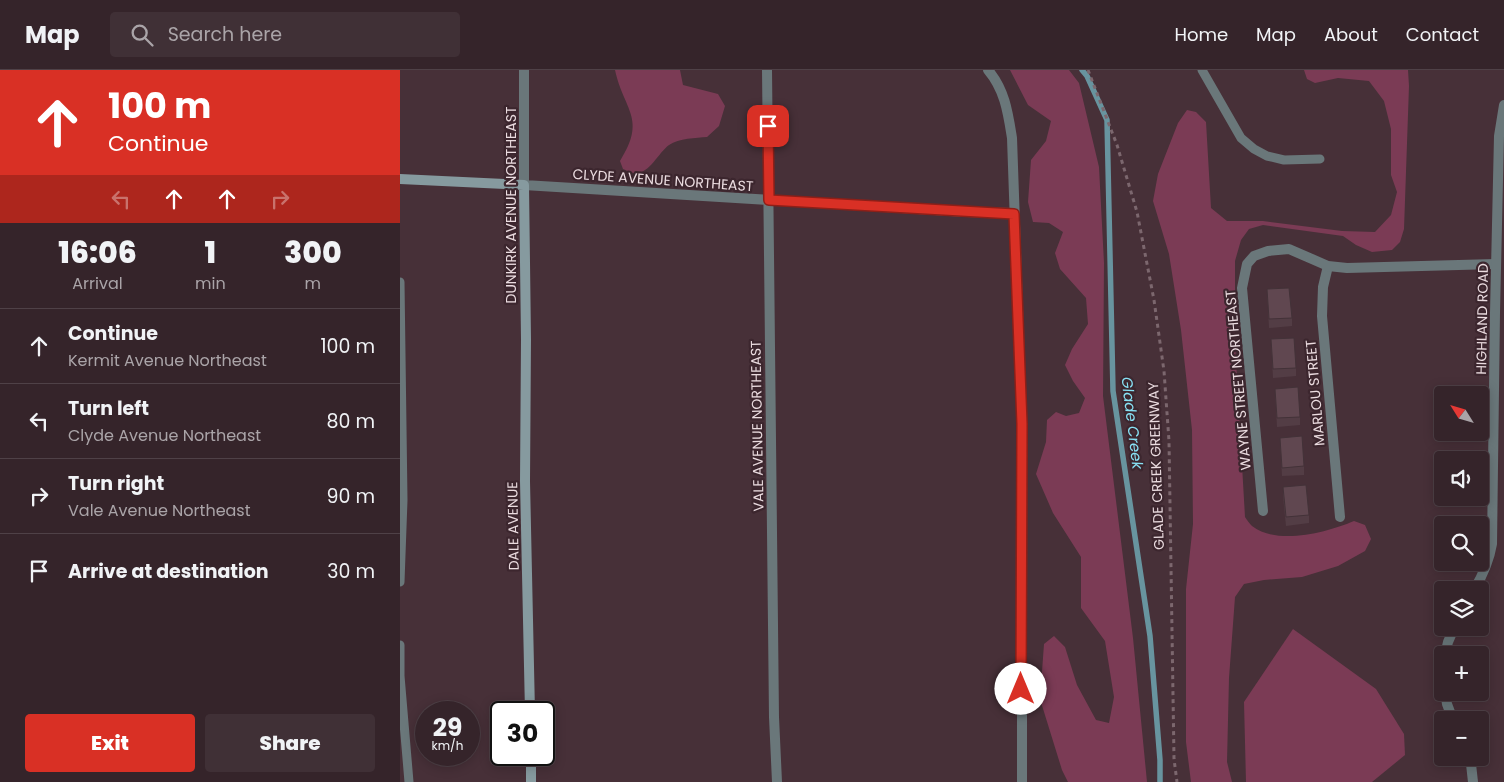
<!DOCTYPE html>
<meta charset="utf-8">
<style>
:root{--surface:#35242a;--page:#403036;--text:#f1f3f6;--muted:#aaa4a8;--line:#4f4147;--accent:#d93025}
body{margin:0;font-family:Poppins,sans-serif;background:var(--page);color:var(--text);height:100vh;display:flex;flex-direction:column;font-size:19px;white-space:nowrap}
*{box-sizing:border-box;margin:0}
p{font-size:16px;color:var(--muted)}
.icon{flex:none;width:28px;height:28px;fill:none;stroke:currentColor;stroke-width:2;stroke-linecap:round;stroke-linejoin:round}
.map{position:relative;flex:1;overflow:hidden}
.side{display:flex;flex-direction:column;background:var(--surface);width:400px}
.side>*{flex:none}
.guide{background:#d93025;color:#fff;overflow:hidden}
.needle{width:32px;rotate:307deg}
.fabs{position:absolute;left:1034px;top:316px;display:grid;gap:10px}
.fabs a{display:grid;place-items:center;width:55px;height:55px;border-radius:5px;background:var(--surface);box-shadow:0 2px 12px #0003,0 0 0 1px var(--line);font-size:25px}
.speed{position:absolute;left:15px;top:631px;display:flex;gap:10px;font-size:25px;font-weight:700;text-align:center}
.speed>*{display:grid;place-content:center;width:65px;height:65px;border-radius:50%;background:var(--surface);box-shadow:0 2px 12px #0003,0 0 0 1px var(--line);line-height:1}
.speed small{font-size:12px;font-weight:400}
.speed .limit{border:2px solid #111;border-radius:8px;background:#fff;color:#111}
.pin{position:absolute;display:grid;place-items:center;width:42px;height:42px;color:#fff;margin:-21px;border-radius:10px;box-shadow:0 2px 8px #0006}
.me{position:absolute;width:55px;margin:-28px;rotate:0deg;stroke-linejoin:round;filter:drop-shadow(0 0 4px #0008)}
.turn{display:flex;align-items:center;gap:18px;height:105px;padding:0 25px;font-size:22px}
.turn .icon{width:65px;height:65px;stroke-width:2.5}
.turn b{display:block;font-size:35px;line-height:42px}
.lanes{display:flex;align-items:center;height:48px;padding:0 25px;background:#0003;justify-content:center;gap:25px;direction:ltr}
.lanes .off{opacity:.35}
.eta{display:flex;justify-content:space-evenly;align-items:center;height:85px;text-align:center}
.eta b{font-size:30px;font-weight:800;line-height:35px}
.primary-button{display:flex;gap:10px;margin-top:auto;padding:10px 25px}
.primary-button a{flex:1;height:58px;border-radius:5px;background:var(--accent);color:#fff;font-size:20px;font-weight:800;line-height:58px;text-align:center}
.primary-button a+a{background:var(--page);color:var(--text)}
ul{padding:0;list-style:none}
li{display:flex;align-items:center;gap:15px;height:75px;padding:0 25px;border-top:1px solid var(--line)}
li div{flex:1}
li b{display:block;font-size:19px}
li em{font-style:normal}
header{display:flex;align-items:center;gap:30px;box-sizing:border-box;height:70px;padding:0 25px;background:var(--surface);border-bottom:1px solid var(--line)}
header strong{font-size:24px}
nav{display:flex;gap:28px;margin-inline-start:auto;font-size:18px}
.search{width:350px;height:45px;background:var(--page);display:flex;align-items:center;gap:12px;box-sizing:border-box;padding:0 18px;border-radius:5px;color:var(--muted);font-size:19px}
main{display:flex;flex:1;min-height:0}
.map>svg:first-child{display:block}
.green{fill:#7b3b55}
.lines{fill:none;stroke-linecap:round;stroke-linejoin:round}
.stream{stroke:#68949f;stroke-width:5.5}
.path{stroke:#7c676e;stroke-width:3;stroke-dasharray:4 4;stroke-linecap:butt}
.lane{stroke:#6a777a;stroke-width:9}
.street{stroke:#6a777a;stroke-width:10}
.secondary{stroke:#869a9f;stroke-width:10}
.wall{fill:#533d45}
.building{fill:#604750;stroke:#433238}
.route-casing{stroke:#8d1f18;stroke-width:12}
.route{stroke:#d93025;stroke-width:9}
.labels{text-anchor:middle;stroke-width:4.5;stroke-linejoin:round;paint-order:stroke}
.street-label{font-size:14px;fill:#ebdce0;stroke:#3c262e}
.water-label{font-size:15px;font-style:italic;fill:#88e1f4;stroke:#3c262e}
</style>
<header>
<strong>Map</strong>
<div class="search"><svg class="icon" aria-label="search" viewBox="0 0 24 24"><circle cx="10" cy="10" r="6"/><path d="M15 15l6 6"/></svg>Search here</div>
<nav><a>Home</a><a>Map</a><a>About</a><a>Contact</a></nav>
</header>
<main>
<section class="side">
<div class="guide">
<div class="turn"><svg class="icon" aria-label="ahead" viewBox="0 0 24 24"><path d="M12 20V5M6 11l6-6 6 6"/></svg><div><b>100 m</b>Continue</div></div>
<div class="lanes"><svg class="icon off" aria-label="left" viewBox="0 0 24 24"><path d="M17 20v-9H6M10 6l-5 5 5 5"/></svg><svg class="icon" aria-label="ahead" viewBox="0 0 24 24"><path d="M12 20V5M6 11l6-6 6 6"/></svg><svg class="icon" aria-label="ahead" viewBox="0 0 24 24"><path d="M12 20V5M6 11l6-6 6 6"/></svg><svg class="icon off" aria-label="right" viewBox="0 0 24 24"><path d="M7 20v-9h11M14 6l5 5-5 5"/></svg></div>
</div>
<div class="eta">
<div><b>16:06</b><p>Arrival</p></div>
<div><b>1</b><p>min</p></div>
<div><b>300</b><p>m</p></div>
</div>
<ul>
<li><svg class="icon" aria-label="ahead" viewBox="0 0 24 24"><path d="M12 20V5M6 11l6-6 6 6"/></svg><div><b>Continue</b><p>Kermit Avenue Northeast</p></div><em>100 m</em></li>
<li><svg class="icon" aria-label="left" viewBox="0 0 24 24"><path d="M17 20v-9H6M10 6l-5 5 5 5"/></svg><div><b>Turn left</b><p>Clyde Avenue Northeast</p></div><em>80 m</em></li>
<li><svg class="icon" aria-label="right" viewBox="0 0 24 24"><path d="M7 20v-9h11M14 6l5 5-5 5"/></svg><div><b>Turn right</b><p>Vale Avenue Northeast</p></div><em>90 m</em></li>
<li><svg class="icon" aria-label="arrive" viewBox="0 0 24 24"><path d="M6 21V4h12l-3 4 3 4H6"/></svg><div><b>Arrive at destination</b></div><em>30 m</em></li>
</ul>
<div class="primary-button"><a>Exit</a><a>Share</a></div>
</section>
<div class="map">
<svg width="1104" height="712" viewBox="0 0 1104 712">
<rect width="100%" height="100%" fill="#473038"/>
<!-- green -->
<g class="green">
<path d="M215,0H280L283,15L318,24L325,36L319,56L307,67C296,68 279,68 269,75C258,83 249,105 234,103C231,103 226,100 223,99L220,91C247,48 224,41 215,0Z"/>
<path d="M610,0H669L679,13L699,97L704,193L703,326L733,568L747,712H668L662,700L640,629L644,574L654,566L665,577L677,615L696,650L709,653L714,627L705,571L681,538V487L653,443L636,404L646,372L647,350L656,342L666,346L679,343L685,328L673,311L665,295L672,279L688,254L686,228L660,199L655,183L663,162L649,153L633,152L628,132L631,90L646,71L651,51L628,35Z"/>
<path d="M904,0H1008L1009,16L1004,159L1000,172L992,180L972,182L956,175L943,166L863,155L849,159L841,170L835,191V274L845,447C847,450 850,454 852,456C878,476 928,462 954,451L965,455L971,469L965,481L938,496L902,507L864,510L844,514L835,527L829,608L827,692L832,712H791L786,672V519L793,454L792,360L781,260L769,184L753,131L758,104L778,53L787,40L796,42L806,52L811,138L827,151H863L942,161L975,162L991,145L997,122L991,105V59L984,31L969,11L938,8L915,13L907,9Z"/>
<path d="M893,559L976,619L1004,664L1005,685L972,712H846L844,632Z"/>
</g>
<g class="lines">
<!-- stream -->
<path class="stream" d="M682,0L687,6L707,50L713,321L750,566L760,690V712"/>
<!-- path -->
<path class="path" d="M688,0L717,75L737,142L754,230L764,301L769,371L774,689L777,712"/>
<!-- lane -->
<g class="lane">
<path d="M802,0L841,68L854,79L867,86L884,90L920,89"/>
<path d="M0,212L3,430L0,512"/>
<path d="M0,575V606L9,712"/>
</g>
<!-- street -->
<g class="street">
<path d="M124,0V115L567,142L614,143"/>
<path d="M367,0L374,647L377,712"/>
<path d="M588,0C605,20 608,43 612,68L622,354V712"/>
<path d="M928,196L923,217L922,246L940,447"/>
<path d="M863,441L842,218L847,194L854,186L868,181L889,179L928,196L947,198L1096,194"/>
<path d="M1074,520C1083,505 1089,492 1092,474L1095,243L1099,66L1104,35"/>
<path d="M1045,585L1048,572L1054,558"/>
<path d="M1045,622L1047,634L1053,650"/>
<path d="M1068,688L1071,694L1073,712"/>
</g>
<!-- secondary -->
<g class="secondary">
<path d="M0,109L124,115L126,269L125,411L130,642"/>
<path d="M131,685V712"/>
</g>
</g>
<!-- wall -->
<g class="wall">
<path d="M867,219L892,248V256L869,258Z"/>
<path d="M871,269L896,298V306L873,308Z"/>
<path d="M875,319L900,347V355L877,357Z"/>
<path d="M880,368L904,396V405L882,406Z"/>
<path d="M883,417L909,445V453L886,456L883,426Z"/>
</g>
<!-- building -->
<g class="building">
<path d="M889,218L892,248L869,249L867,219Z"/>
<path d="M894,268L896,298L873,299L871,269Z"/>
<path d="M898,317L900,347L877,348L875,319Z"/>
<path d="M902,366L904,396L882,398L880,368Z"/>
<path d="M906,415L909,445L886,447L883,417Z"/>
</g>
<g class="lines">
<defs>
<path id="route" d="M368,56L369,130L614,144L622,354L621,619"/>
</defs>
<!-- route casing -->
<use href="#route" class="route-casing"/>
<!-- route -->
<use href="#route" class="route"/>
</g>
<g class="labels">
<!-- street labels -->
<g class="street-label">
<text transform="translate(263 110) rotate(4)" y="5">CLYDE AVENUE NORTHEAST</text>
<text transform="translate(111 135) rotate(-90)" y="5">DUNKIRK AVENUE NORTHEAST</text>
<text transform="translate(1082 249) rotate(-89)" y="5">HIGHLAND ROAD</text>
<text transform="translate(838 310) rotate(-95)" y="5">WAYNE STREET NORTHEAST</text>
<text transform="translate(915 323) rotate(-95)" y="5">MARLOU STREET</text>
<text transform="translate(357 356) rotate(-91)" y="5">VALE AVENUE NORTHEAST</text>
<text transform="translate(756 396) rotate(-92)" y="5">GLADE CREEK GREENWAY</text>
<text transform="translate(113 456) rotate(-91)" y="5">DALE AVENUE</text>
</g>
<!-- water labels -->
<g class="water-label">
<text transform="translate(732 353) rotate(83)" y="5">Glade Creek</text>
</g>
</g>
</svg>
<div class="fabs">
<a><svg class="needle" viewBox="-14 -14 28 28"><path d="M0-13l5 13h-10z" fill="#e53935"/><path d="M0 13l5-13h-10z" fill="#aaa4a8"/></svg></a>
<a><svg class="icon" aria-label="sound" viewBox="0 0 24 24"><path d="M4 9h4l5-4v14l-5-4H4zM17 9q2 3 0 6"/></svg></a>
<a><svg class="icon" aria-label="search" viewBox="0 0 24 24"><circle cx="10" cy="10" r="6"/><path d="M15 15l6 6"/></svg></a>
<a><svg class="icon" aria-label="layers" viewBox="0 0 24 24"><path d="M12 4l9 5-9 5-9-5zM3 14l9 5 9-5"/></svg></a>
<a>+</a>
<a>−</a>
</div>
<div class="speed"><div>29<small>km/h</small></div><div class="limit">30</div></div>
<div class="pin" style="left:368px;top:56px;background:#d93025"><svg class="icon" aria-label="arrive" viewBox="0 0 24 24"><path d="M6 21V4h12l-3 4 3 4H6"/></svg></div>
<svg class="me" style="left:621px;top:619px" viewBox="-20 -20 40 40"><circle r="19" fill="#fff"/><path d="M0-13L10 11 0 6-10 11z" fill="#d93025"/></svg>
</div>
</main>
